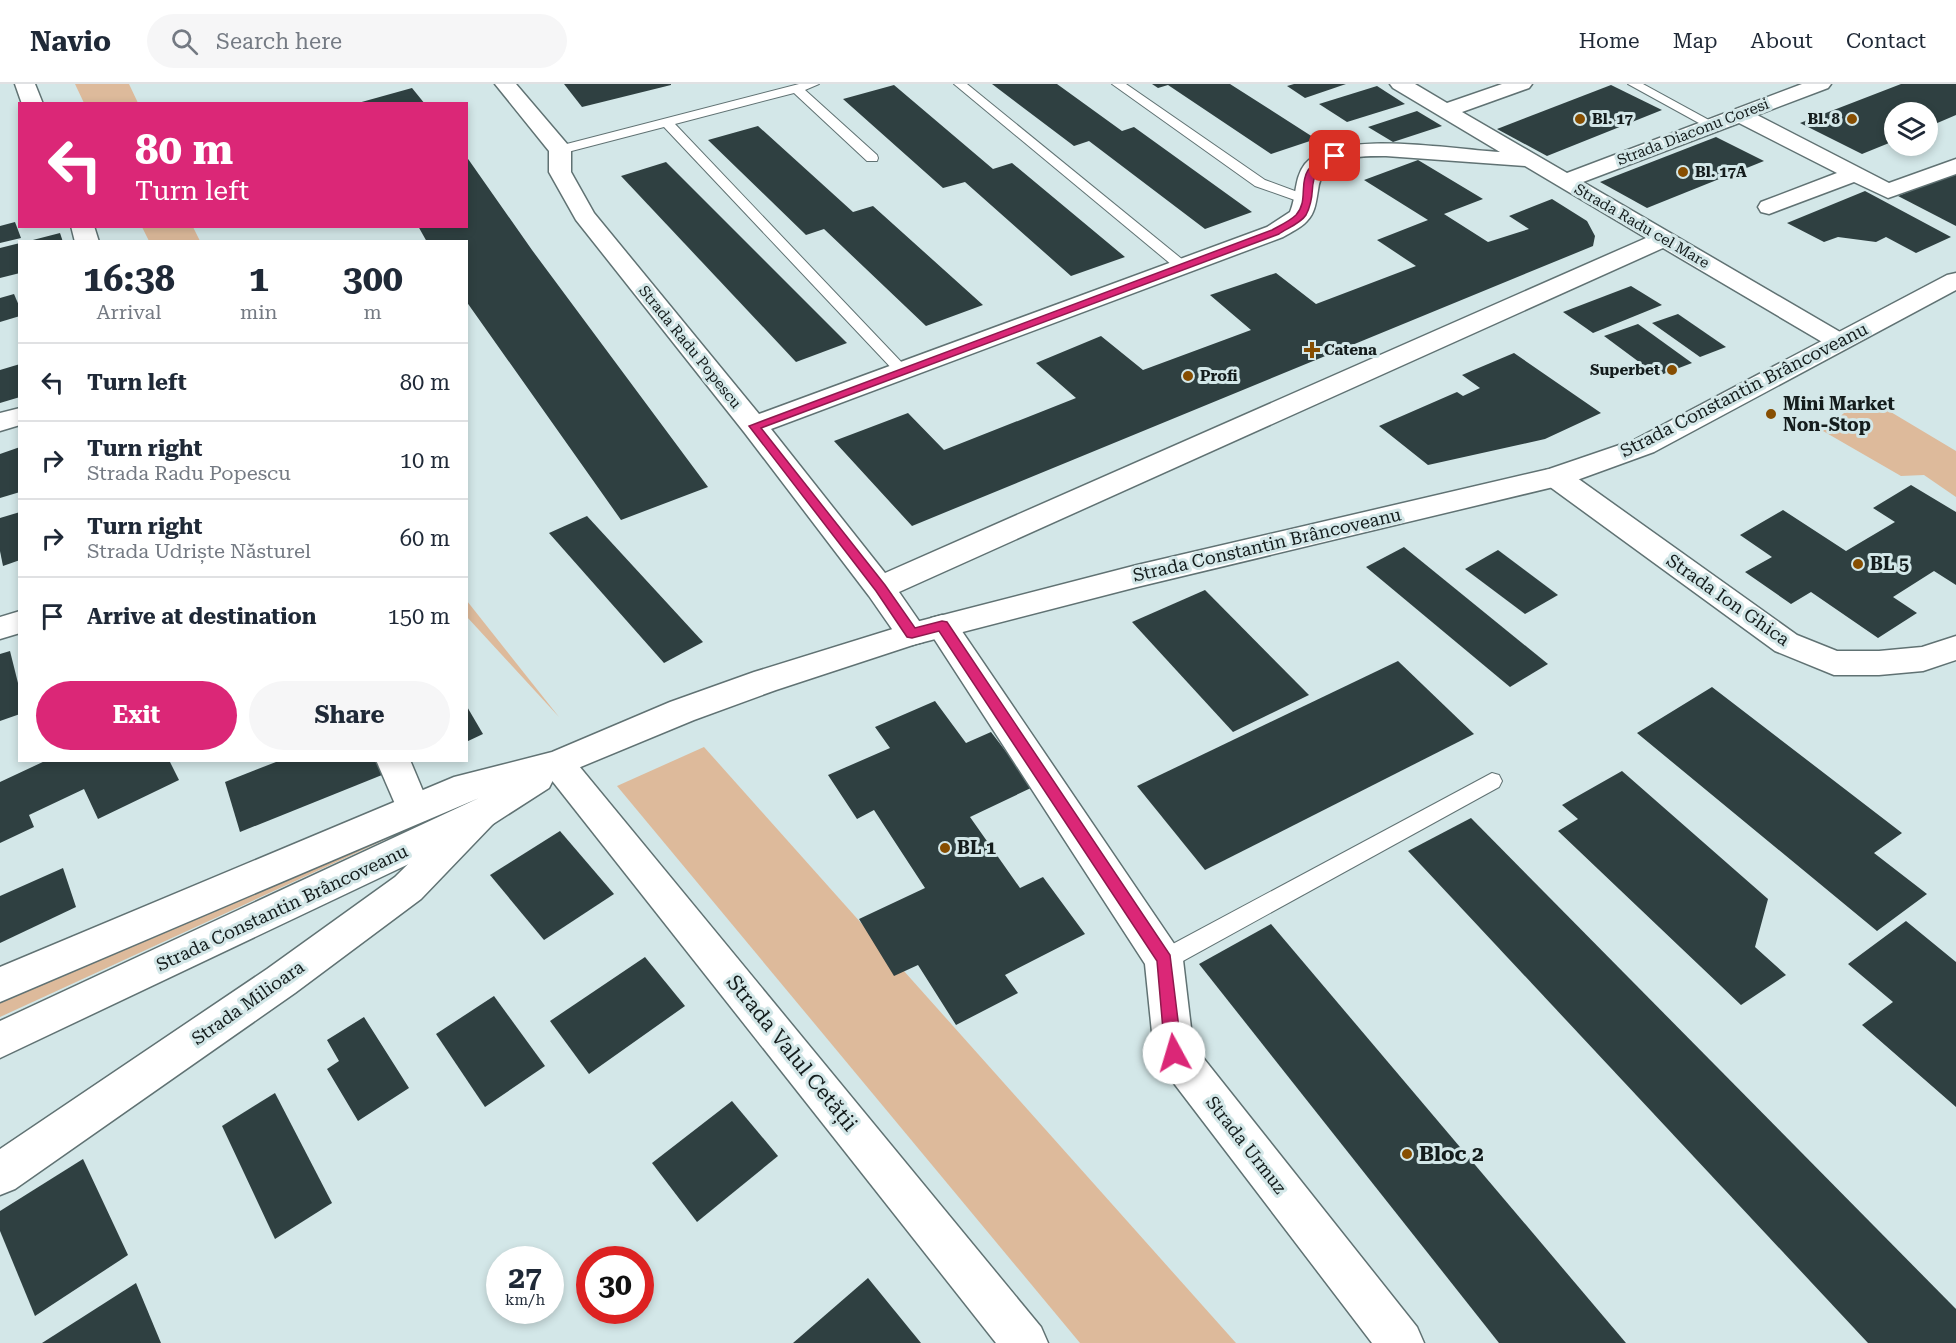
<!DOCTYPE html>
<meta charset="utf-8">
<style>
:root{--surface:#fff;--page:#f6f6f7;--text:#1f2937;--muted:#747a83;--line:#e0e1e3;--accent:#db2777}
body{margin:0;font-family:"Roboto Serif",serif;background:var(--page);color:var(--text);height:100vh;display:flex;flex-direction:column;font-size:22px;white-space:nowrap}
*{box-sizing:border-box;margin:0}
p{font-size:20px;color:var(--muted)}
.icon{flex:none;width:33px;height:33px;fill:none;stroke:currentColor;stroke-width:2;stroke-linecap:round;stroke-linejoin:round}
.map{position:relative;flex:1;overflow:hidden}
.side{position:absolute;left:18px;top:156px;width:450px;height:522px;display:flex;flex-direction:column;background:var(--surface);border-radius:0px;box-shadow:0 3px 9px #0003}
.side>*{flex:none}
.top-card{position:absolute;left:18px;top:18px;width:450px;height:126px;border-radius:0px;box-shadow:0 3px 9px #0003;background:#db2777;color:#fff;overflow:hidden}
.fabs{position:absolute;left:1884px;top:18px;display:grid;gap:12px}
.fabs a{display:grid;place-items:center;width:54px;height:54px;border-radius:50%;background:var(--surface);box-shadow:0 3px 9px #0003;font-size:30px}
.speed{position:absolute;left:486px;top:1162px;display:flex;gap:12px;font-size:30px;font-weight:700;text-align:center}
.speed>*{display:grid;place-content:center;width:78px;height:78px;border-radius:50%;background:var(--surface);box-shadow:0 3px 9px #0003;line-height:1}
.speed small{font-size:15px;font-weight:400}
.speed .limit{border:9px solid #d22;background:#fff;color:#111}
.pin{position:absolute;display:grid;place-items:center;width:51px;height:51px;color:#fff;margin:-26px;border-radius:12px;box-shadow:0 3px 9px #0006}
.me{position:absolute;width:66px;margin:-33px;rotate:354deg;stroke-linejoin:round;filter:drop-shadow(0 0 4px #0008)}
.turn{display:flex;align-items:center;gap:21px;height:126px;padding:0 18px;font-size:27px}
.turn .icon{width:78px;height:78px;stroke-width:2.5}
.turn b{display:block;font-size:42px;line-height:51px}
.eta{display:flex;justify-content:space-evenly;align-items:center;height:102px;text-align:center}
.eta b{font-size:36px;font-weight:700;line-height:42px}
.primary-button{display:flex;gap:12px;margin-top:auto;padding:12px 18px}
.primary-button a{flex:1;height:69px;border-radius:36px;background:var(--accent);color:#fff;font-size:24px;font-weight:700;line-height:69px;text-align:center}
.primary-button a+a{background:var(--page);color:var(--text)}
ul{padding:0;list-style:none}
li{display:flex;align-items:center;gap:18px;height:78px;padding:0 18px;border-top:2px solid var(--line)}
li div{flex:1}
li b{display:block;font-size:22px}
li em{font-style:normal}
header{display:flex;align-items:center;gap:36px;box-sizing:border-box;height:84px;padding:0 30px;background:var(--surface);border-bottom:2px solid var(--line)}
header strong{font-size:28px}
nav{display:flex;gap:33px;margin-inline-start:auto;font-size:21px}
.search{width:420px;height:54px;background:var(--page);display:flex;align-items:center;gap:15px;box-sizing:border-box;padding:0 21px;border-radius:33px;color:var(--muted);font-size:22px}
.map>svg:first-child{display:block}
.green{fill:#ddba9b}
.building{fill:#2f4041}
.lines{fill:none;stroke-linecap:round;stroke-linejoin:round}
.service-casing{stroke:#607273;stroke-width:2}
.minor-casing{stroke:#607273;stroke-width:3}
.secondary-casing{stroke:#607273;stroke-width:3}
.service{fill:#fff;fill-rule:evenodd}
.minor{fill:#fff;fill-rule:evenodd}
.secondary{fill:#fff;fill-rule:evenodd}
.route{fill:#db2777;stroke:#8e194d;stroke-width:1.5}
.poi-dot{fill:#874e01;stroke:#d3e7e8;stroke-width:2}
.labels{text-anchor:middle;stroke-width:6;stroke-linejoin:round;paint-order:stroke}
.far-poi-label{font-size:15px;font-weight:bold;fill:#141c1c;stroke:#d3e7e8;text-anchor:start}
.far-street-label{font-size:15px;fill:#141c1c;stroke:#d3e7e8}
.street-label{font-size:18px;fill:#141c1c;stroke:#d3e7e8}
.poi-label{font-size:18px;font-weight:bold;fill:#141c1c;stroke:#d3e7e8;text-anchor:start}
.near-street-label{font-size:21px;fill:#141c1c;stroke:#d3e7e8}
.near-poi-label{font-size:21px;font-weight:bold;fill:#141c1c;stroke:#d3e7e8;text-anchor:start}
</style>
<header>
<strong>Navio</strong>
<div class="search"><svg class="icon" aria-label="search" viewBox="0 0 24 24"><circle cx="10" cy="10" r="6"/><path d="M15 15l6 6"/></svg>Search here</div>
<nav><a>Home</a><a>Map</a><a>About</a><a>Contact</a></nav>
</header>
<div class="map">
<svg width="1956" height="1259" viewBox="0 0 1956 1259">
<rect width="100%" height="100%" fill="#d3e7e8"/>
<!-- green -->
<g class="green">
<path d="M75,0H129L138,19H84Z"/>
<path d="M142,143H193L200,157H149Z"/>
<path d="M1864,312L1956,367V413L1924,391L1901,392L1823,347Z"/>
<path d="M467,517L559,633L467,533Z"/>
<path d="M704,663L1236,1259H1080L617,702Z"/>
<path d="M465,719L0,933V919Z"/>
</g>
<!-- building -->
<g class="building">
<path d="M564,0H671V1L582,23Z"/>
<path d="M992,0H1057L1122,47L1134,43L1252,128L1205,145L1089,57L1074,62Z"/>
<path d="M1152,0H1230L1316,55L1271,70L1168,1L1158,4Z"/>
<path d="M1294,0H1346L1305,14L1287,2Z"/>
<path d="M1901,0H1956V31L1928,43V28H1894V57L1862,70L1800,39Z"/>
<path d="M894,1L993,85L1012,79L1125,173L1071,192L965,98L943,104L843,15Z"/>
<path d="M1611,1L1662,26L1547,72L1497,45Z"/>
<path d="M1377,2L1405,20L1347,38L1319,20Z"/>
<path d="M412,4L425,20H358V19Z"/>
<path d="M1417,27L1442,42L1393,58L1368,43Z"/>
<path d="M758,42L853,128L873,122L983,221L926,242L824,145L806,151L708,56Z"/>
<path d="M1716,53L1764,77L1647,124L1600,98Z"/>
<path d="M466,72L532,166L708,403L621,436L466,217V158H427L418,142H466Z"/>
<path d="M1418,76L1483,115L1444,130L1488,158L1529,145L1509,132L1552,115L1587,137L1595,152L1593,162L912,442L834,357L908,329L944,366L1076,314L1036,279L1101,252L1143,286L1251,246L1210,211L1276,189L1316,220L1416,182L1377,156L1428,136L1364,96Z"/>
<path d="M666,78L847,259L796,278L621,92Z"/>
<path d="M1956,89V142L1898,112Z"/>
<path d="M1865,107L1951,153L1916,169L1886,153L1876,158L1838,153L1824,158L1787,139Z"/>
<path d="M15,138L21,154L0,159V142Z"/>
<path d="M60,149L63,158H29V157Z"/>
<path d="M20,159V189L0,194V164Z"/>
<path d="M1631,202L1662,221L1593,249L1563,228Z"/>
<path d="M14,210L20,224V232L0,238V214Z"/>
<path d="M1678,230L1726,263L1700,273L1652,239Z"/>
<path d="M1638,240L1692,279L1658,292L1604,252Z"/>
<path d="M1514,269L1601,329L1545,355L1428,381L1379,342L1457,308L1463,312L1480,304L1462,291Z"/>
<path d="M20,280V313L0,319V286Z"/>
<path d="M20,363V408L0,414V370Z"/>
<path d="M1911,401L1956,428V501L1934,487L1893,513L1917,529L1878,554L1811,508L1791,520L1745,488L1772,473L1740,451L1783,426L1846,467L1895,438L1873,424Z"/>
<path d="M20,428V476L3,482L0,467V434Z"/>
<path d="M587,432L703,558L664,579L549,449Z"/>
<path d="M1404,463L1548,580L1510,603L1366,483Z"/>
<path d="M1498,466L1558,511L1525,530L1465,485Z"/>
<path d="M1205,506L1309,611L1233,648L1132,538Z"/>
<path d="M10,567L20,607V630L0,637V570Z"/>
<path d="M1398,577L1474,650L1205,786L1137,702Z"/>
<path d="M1712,603L1902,749L1874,769L1927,810L1877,847L1637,649Z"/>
<path d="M935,617L966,659L991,648L1033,703L970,733L1020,804L1043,793L1085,850L1005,891L1018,909L956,941L918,881L894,892L859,835L925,804L874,726L857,735L828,691L890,664L875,643Z"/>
<path d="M466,621L483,650L466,658Z"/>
<path d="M47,676H169L179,696L98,735L84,705L29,731L34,743L0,759V698Z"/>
<path d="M281,676H376L382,691L240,748L225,698Z"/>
<path d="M1622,687L1768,815L1755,863L1786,891L1741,921L1558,747L1578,735L1562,721Z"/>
<path d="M1471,734L1956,1225V1259H1868L1408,767Z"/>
<path d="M560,747L614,810L544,856L490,791Z"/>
<path d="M63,784L76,823L0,859V812Z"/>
<path d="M1906,837L1956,878V1023L1862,941L1893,918L1848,880Z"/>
<path d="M1271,840L1626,1259H1499L1199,880Z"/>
<path d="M645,873L685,922L589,990L550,937Z"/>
<path d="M494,912L545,982L485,1023L436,950Z"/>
<path d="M364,933L409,1004L358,1037L327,985L339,977L327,956Z"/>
<path d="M275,1009L332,1119L275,1155L222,1042Z"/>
<path d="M732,1017L778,1072L697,1138L652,1079Z"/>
<path d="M83,1075L128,1171L35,1232L0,1147V1127Z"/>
<path d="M868,1194L921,1259H793Z"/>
<path d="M136,1199L161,1259H42Z"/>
</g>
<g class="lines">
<defs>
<g id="service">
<path d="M799,0H819L805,6L877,71L878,74L877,77H867L794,9L675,40L907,284L910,287L907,290H897L664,43L560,70L554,66L555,63Z"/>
<path d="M954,0H967L1188,180L1190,183L1188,186H1178Z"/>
<path d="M1112,0H1126L1265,96L1311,113L1313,116L1306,120L1255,102Z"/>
<path d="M1628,0H1643L1718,41L1712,45L1708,44Z"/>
<path d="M1492,689L1499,691L1502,697L1499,703L1172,883L1164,886L1156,883L1153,876L1156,869Z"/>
</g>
<g id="minor">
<path d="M15,0H35L43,20H22Z"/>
<path d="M495,0H516L568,61L571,66V88L594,129L759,330L1267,143L1290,128C1297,112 1294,94 1305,80C1335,44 1456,66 1500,68L1393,4L1390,0H1415L1447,19L1502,0H1532L1529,4L1462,28L1567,89L1802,0H1831L1828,4L1757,31L1889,99L1956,75V90L1888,114L1854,98L1769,130L1761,128L1758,123L1761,118L1837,89L1739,39L1583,98L1847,252L1851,257L1847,262L1838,265L1829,262L1663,164L899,508L928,550L923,558L912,561L901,558L869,512L744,348L576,136L549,88V67ZM1386,72L1525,82L1646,154L885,489L771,345L1283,153C1291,148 1301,144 1307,137C1315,129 1316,118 1318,106C1322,71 1357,72 1386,72Z"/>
<path d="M71,142H94L99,158H75Z"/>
<path d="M20,324V341L0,347V329Z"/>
<path d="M1556,384L1566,386L1797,551L1837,567H1879L1922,563L1956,552V576L1923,587L1879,591H1834L1775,567L1546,400L1542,393L1546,386Z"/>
<path d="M20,527V549L0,555V533Z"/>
<path d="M942,531L953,534L1177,864L1183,876L1193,961L1417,1243L1424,1259H1372L1160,981L1154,968L1145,880L931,550L926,542L931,534Z"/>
<path d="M558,667L570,671L1041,1243L1048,1259H996L546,689L541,680L546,671Z"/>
<path d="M376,676H410L431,726L426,736L414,740L402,736Z"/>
<path d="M481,716L493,720L499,730L493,740L421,815L295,909L15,1105L0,1111V1065L267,885L395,793L469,720Z"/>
</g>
<path id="secondary" d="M1956,189V206L1654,368L1566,400L1137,503L916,560L776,606L694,636L554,694L549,704L493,740L0,974V937L479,714L0,918V883L454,693L552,668L670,618L754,588L912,539L1137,481L1549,385L1634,356L1947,191Z"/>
</defs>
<!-- service casing -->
<use href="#service" class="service-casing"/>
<!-- minor casing -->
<use href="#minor" class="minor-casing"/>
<!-- secondary casing -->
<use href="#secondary" class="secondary-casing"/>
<!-- service -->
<use href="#service" class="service"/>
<!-- minor -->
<use href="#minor" class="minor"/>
<!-- secondary -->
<use href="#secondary" class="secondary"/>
</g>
<!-- route -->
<path class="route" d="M1335,69L1338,70V74C1299,93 1321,102 1306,131C1301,139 1286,145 1279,150L761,344L885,501L915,544L942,537L947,538L1170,871L1182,969L1179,974L1174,976L1168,974L1165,969L1157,877L939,547L912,554L907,553L876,507L749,342L1272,146C1279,142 1290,137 1296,131C1314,111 1286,85 1335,69Z"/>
<!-- markers -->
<g class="poi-dot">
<circle cx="1580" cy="35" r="6"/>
<circle cx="1852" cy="35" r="6"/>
<circle cx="1683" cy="88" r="6"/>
<path d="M1309 257h6v6h6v6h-6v6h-6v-6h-6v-6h6z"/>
<circle cx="1672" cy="286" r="6"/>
<circle cx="1188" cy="292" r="6"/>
<circle cx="1771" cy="330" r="6"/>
<circle cx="1858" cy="480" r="6"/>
<circle cx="945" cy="764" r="6"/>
<circle cx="1407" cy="1070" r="6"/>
</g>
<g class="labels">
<!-- far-poi labels -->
<g class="far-poi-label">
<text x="1592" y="40">Bl. 17</text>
<text x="1840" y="40" text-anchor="end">Bl. 8</text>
<text x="1695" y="93">Bl. 17A</text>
<text x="1324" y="271">Catena</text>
<text x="1660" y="291" text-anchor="end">Superbet</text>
<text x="1200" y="297">Profi</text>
</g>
<!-- far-street labels -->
<g class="far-street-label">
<text transform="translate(1693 48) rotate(-21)" y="5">Strada Diaconu Coresi</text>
<text transform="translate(1642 142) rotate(30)" y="5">Strada Radu cel Mare</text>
<text transform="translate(690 263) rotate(51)" y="5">Strada Radu Popescu</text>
</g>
<!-- street labels -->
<g class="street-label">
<text transform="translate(1744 306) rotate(-27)" y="6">Strada Constantin Brâncoveanu</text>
<text transform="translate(1267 461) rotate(-13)" y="6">Strada Constantin Brâncoveanu</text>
<text transform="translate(1728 516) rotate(35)" y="6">Strada Ion Ghica</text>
<text transform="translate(282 824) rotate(-25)" y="6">Strada Constantin Brâncoveanu</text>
<text transform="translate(248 919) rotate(-35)" y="6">Strada Milioara</text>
<text transform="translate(1246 1061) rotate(52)" y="6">Strada Urmuz</text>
</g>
<!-- poi labels -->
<g class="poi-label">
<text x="1783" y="326">Mini Market<tspan x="1783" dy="21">Non-Stop</tspan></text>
<text x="1870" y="486">BL 5</text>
<text x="957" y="770">BL 1</text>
</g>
<!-- near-street labels -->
<g class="near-street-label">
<text transform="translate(792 969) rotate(51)" y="7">Strada Valul Cetății</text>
</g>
<!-- near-poi labels -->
<g class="near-poi-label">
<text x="1419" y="1077">Bloc 2</text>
</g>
</g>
</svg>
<div class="fabs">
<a><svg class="icon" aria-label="layers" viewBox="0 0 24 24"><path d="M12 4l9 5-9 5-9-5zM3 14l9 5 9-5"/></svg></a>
</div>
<div class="speed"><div>27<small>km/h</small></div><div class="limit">30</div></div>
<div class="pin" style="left:1335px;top:72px;background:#d93025"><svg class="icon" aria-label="arrive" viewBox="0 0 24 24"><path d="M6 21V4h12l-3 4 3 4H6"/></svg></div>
<svg class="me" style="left:1174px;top:969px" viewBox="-20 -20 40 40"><circle r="19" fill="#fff"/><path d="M0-13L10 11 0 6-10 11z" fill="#db2777"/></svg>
<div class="top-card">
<div class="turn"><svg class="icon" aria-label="left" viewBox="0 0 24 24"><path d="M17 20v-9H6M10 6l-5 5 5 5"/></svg><div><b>80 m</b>Turn left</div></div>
</div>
<section class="side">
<div class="eta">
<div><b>16:38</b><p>Arrival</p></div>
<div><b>1</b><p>min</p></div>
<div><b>300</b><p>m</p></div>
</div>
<ul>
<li><svg class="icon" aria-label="left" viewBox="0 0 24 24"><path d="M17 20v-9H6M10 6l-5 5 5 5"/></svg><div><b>Turn left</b></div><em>80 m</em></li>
<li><svg class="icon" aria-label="right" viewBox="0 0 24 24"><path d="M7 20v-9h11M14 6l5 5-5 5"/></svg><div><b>Turn right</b><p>Strada Radu Popescu</p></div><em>10 m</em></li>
<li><svg class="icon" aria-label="right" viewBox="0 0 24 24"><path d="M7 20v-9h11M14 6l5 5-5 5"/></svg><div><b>Turn right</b><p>Strada Udriște Năsturel</p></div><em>60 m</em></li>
<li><svg class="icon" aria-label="arrive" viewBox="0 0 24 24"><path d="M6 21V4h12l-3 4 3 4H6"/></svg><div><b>Arrive at destination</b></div><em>150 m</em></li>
</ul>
<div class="primary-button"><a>Exit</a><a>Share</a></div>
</section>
</div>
